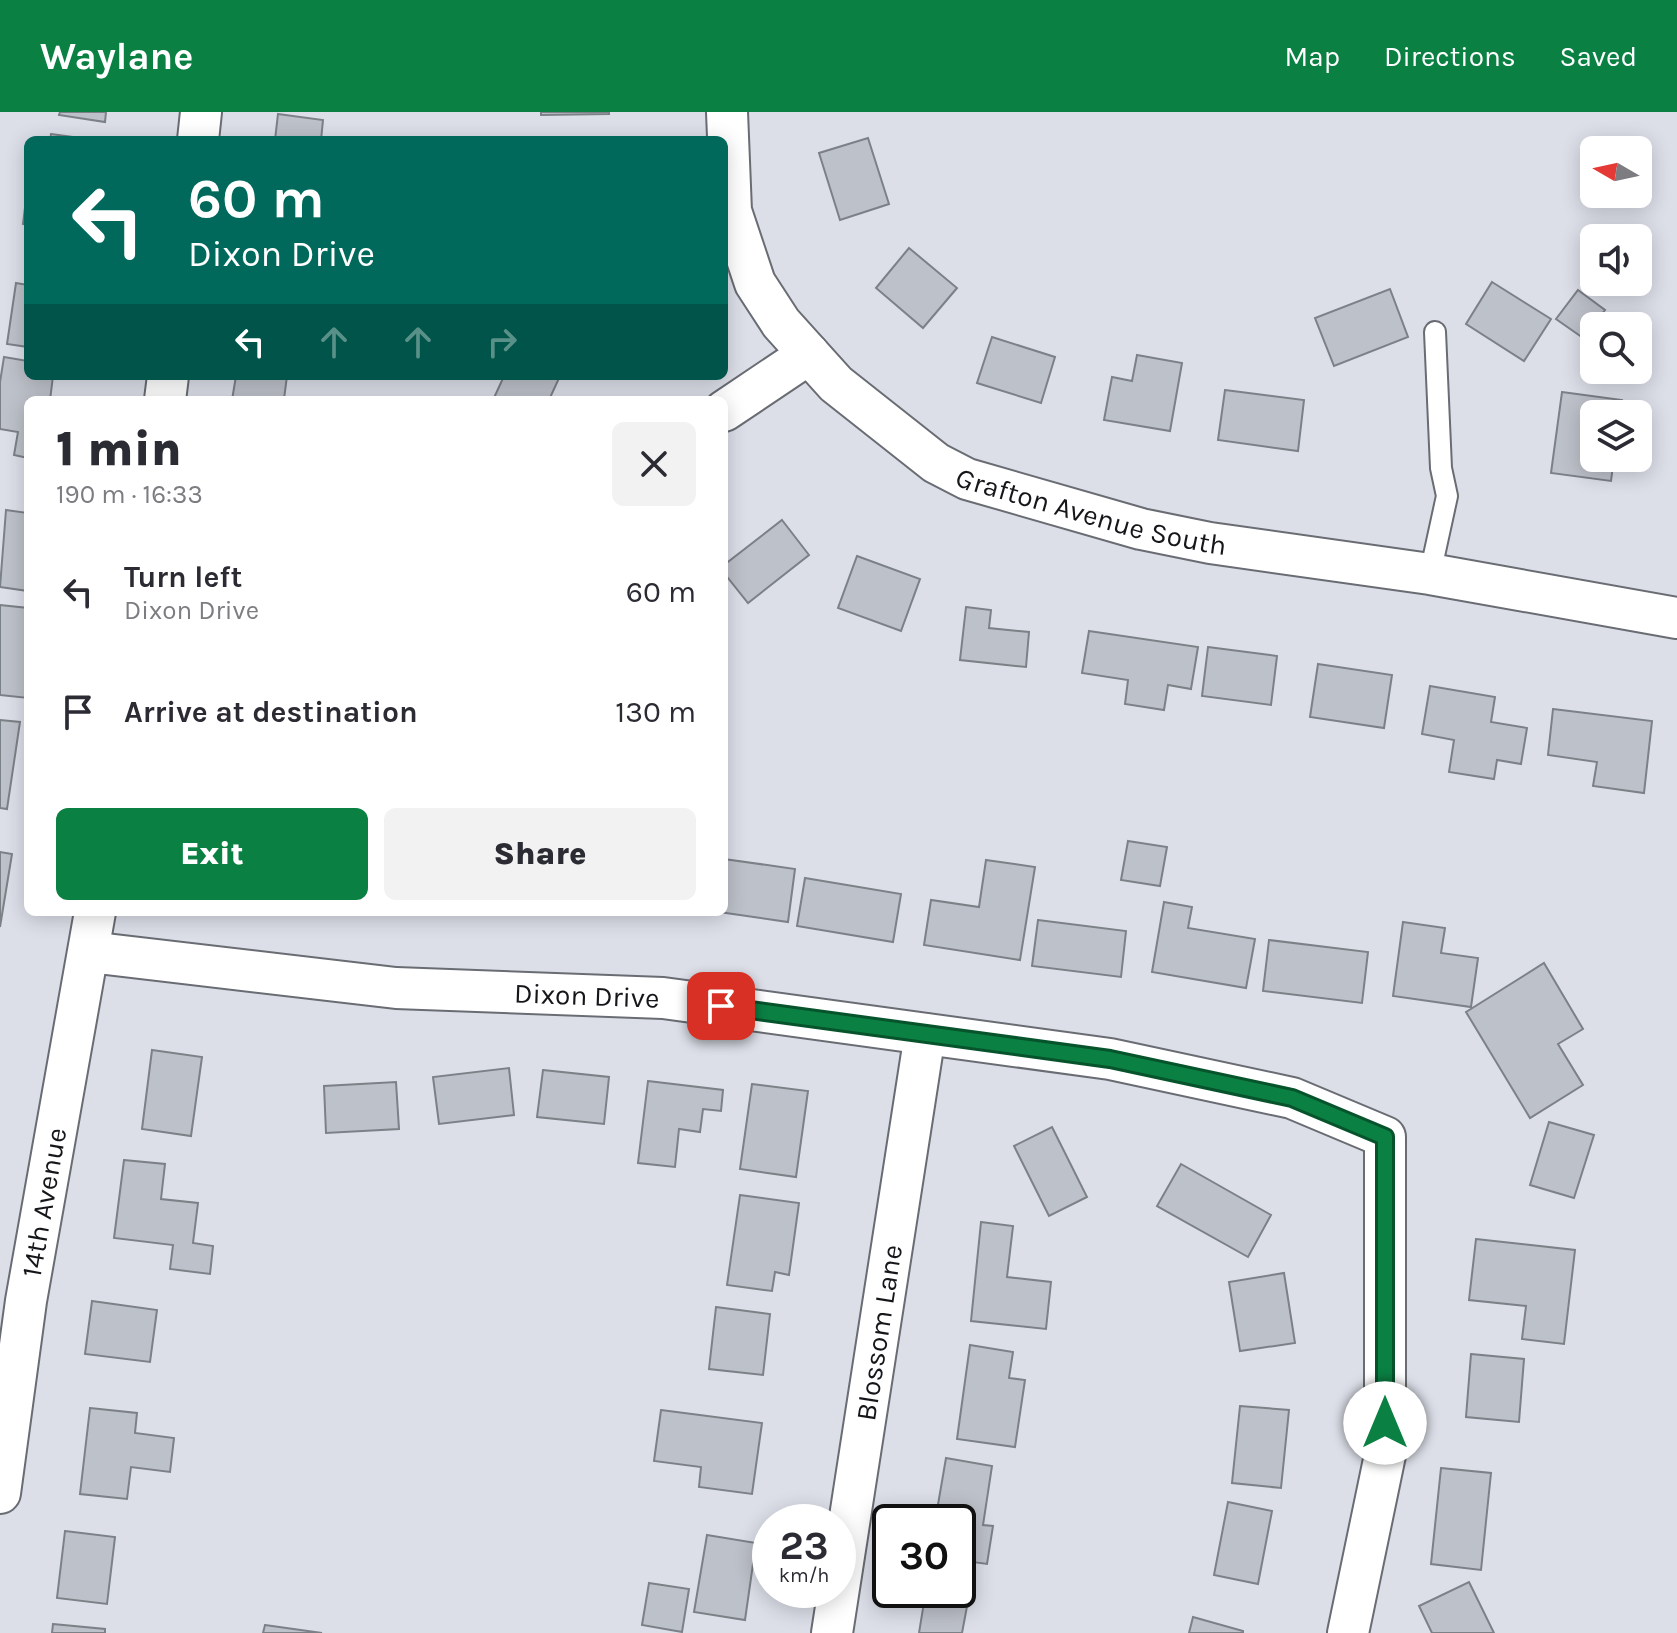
<!DOCTYPE html>
<meta charset="utf-8">
<style>
:root{--surface:#fff;--page:#f2f2f3;--text:#2b2b33;--muted:#7c7c81;--accent:#0b8043}
body{margin:0;font-family:Karla,sans-serif;background:var(--page);color:var(--text);height:100vh;display:flex;flex-direction:column;font-size:30px;white-space:nowrap}
*{box-sizing:border-box;margin:0}
p{font-size:26px;color:var(--muted)}
.icon{flex:none;width:44px;height:44px;fill:none;stroke:currentColor;stroke-width:2;stroke-linecap:round;stroke-linejoin:round}
.map{position:relative;flex:1;overflow:hidden}
.details{position:absolute;left:24px;top:284px;width:704px;height:520px;display:flex;flex-direction:column;background:var(--surface);border-radius:12px;box-shadow:0 4px 20px #0003}
.details>*{flex:none}
.top-card{position:absolute;left:24px;top:24px;width:704px;height:244px;border-radius:12px;box-shadow:0 4px 20px #0003;background:#00695c;color:#fff;overflow:hidden}
.needle{width:52px;rotate:279deg}
.fabs{position:absolute;left:1580px;top:24px;display:grid;gap:16px}
.fabs a{display:grid;place-items:center;width:72px;height:72px;border-radius:12px;background:var(--surface);box-shadow:0 4px 20px #0003;font-size:40px}
.speed{position:absolute;left:752px;top:1392px;display:flex;gap:16px;font-size:40px;font-weight:700;text-align:center}
.speed>*{display:grid;place-content:center;width:104px;height:104px;border-radius:50%;background:var(--surface);box-shadow:0 4px 20px #0003;line-height:1}
.speed small{font-size:20px;font-weight:400}
.speed .limit{border:4px solid #111;border-radius:12px;background:#fff;color:#111}
.pin{position:absolute;display:grid;place-items:center;width:68px;height:68px;color:#fff;margin:-34px;border-radius:16px;box-shadow:0 4px 12px #0006}
.me{position:absolute;width:88px;margin:-44px;rotate:0deg;stroke-linejoin:round;filter:drop-shadow(0 0 6px #0008)}
.turn{display:flex;align-items:center;gap:28px;height:168px;padding:0 32px;font-size:36px}
.turn .icon{width:104px;height:104px;stroke-width:2.5}
.turn b{display:block;font-size:56px;line-height:68px}
.lanes{display:flex;align-items:center;height:76px;padding:0 32px;background:#0003;justify-content:center;gap:40px;direction:ltr}
.lanes .off{opacity:.35}
.round{display:grid;place-items:center;flex:none;width:84px;height:84px;border-radius:12px;background:var(--page)}
.overview{display:flex;align-items:center;justify-content:space-between;height:136px;padding:0 32px}
h1{font-size:48px;font-weight:800;line-height:60px}
.cta{display:flex;gap:16px;margin-top:auto;padding:16px 32px}
.cta a{flex:1;height:92px;border-radius:12px;background:var(--accent);color:#fff;font-size:32px;font-weight:800;line-height:92px;text-align:center}
.cta a+a{background:var(--page);color:var(--text)}
ul{padding:0;list-style:none}
li{display:flex;align-items:center;gap:24px;height:120px;padding:0 32px}
li div{flex:1}
li b{display:block;font-size:30px}
li em{font-style:normal}
header{display:flex;align-items:center;gap:48px;box-sizing:border-box;height:112px;padding:0 40px;background:var(--accent);color:#fff}
header strong{font-size:38px}
nav{display:flex;gap:44px;margin-inline-start:auto;font-size:28px}
.map>svg:first-child{display:block}
.building{fill:#bdc1c9;stroke:#7c8087;stroke-width:2}
.lines{fill:none;stroke-linecap:round;stroke-linejoin:round}
.service-casing{stroke:#696c73;stroke-width:24}
.minor-casing{stroke:#696c73;stroke-width:44}
.service{stroke:#fff;stroke-width:20}
.minor{stroke:#fff;stroke-width:40}
.route-casing{stroke:#07532c;stroke-width:20}
.route{stroke:#0b8043;stroke-width:14}
.labels{text-anchor:middle;stroke-width:7;stroke-linejoin:round;paint-order:stroke}
.street-label{font-size:28px;fill:#151619;stroke:#fff}
</style>
<header>
<strong>Waylane</strong>
<nav><a>Map</a><a>Directions</a><a>Saved</a></nav>
</header>
<div class="map">
<svg width="1677" height="1521" viewBox="0 0 1677 1521">
<rect width="100%" height="100%" fill="#dcdfe8"/>
<!-- building -->
<g class="building">
<path d="M60,0H106L105,10L59,3Z"/>
<path d="M541,0H609V2L541,3Z"/>
<path d="M278,2L323,8L321,28H275Z"/>
<path d="M51,22L95,28H50Z"/>
<path d="M868,26L889,92L840,108L819,41Z"/>
<path d="M28,71V113L23,112Z"/>
<path d="M909,136L957,176L923,216L876,176Z"/>
<path d="M1492,170L1551,207L1524,249L1466,212Z"/>
<path d="M16,171L28,173V235L7,232Z"/>
<path d="M1390,177L1408,225L1334,254L1315,206Z"/>
<path d="M1578,178L1605,198L1583,226L1556,207Z"/>
<path d="M992,225L1055,245L1041,291L977,271Z"/>
<path d="M1137,243L1182,251L1170,319L1104,308L1112,265L1132,269Z"/>
<path d="M4,245L28,249V264H53L50,288H28V346L14,343L18,320L0,317V270Z"/>
<path d="M236,264H287L284,287L289,288H232Z"/>
<path d="M504,264H560L549,288H493Z"/>
<path d="M1225,278L1304,288L1298,339L1218,328Z"/>
<path d="M1562,280L1622,288L1620,302H1594V346H1614L1611,369L1551,361Z"/>
<path d="M6,398L28,401V479L0,475Z"/>
<path d="M782,408L809,443L748,491L724,461V453Z"/>
<path d="M857,444L920,467L901,519L838,496Z"/>
<path d="M0,493L28,496V586L0,583Z"/>
<path d="M966,495L991,498L989,516L1029,520L1026,555L960,548Z"/>
<path d="M1089,519L1198,535L1191,577L1168,573L1164,598L1125,592L1128,568L1082,561Z"/>
<path d="M1208,535L1277,544L1271,593L1202,584Z"/>
<path d="M1318,552L1392,563L1384,616L1310,605Z"/>
<path d="M1430,574L1495,585L1491,610L1527,616L1521,652L1497,648L1494,667L1449,660L1454,628L1422,622Z"/>
<path d="M1553,597L1652,609L1644,681L1593,674L1597,650L1548,643Z"/>
<path d="M0,608L20,610L7,697L0,696Z"/>
<path d="M1128,729L1167,735L1160,774L1121,768Z"/>
<path d="M0,740L12,742L0,815Z"/>
<path d="M724,747L795,757L788,810L719,800H724Z"/>
<path d="M986,748L1035,755L1020,848L924,833L931,788L979,795Z"/>
<path d="M805,766L901,782L893,830L797,814Z"/>
<path d="M1164,790L1192,795L1188,816L1255,827L1246,876L1152,860Z"/>
<path d="M1038,808L1126,819L1121,865L1032,854Z"/>
<path d="M1403,810L1445,816L1441,841L1478,846L1471,895L1393,884Z"/>
<path d="M1269,828L1368,840L1362,891L1263,879Z"/>
<path d="M1544,851L1583,917L1558,932L1583,973L1530,1006L1466,900Z"/>
<path d="M152,938L202,945L191,1024L142,1017Z"/>
<path d="M509,956L514,1003L439,1012L433,965Z"/>
<path d="M543,958L609,965L604,1012L537,1005Z"/>
<path d="M648,969L723,978L721,999L703,997L700,1020L679,1017L675,1055L638,1051Z"/>
<path d="M396,970L399,1017L326,1021L324,974Z"/>
<path d="M752,972L808,979L796,1065L740,1057Z"/>
<path d="M1549,1010L1594,1023L1574,1086L1530,1073Z"/>
<path d="M1052,1015L1087,1085L1049,1104L1014,1034Z"/>
<path d="M124,1048L165,1052L161,1087L198,1091L193,1131L213,1134L210,1162L170,1157L173,1133L114,1126Z"/>
<path d="M1181,1052L1271,1103L1248,1145L1157,1094Z"/>
<path d="M740,1083L799,1091L789,1163L775,1160L772,1179L727,1173Z"/>
<path d="M981,1110L1013,1114L1007,1165L1051,1170L1046,1217L971,1209Z"/>
<path d="M1476,1127L1575,1138L1564,1232L1522,1227L1526,1194L1469,1188Z"/>
<path d="M1284,1161L1295,1231L1240,1239L1229,1170Z"/>
<path d="M92,1189L157,1198L150,1250L85,1242Z"/>
<path d="M716,1195L770,1202L763,1263L709,1257Z"/>
<path d="M970,1233L1013,1240L1009,1266L1025,1268L1015,1335L957,1327Z"/>
<path d="M1471,1242L1524,1247L1519,1310L1466,1305Z"/>
<path d="M1240,1294L1289,1298L1281,1376L1232,1371Z"/>
<path d="M90,1296L137,1301L135,1321L174,1326L170,1360L131,1355L127,1387L80,1382Z"/>
<path d="M661,1298L762,1311L752,1382L699,1375L701,1355L654,1349Z"/>
<path d="M946,1346L992,1354L983,1413L993,1414L987,1452L958,1448V1410H935Z"/>
<path d="M1441,1356L1491,1361L1481,1458L1431,1452Z"/>
<path d="M1228,1390L1272,1399L1258,1472L1214,1463Z"/>
<path d="M65,1419L115,1425L107,1492L57,1486Z"/>
<path d="M707,1423L756,1431L745,1508L694,1500Z"/>
<path d="M1469,1470L1494,1521H1432L1419,1494Z"/>
<path d="M649,1471L689,1477L682,1520L642,1513Z"/>
<path d="M958,1471L971,1473L962,1521H919L926,1478H958Z"/>
<path d="M1193,1505L1243,1519V1521H1189Z"/>
<path d="M53,1512L105,1517V1521H52Z"/>
<path d="M265,1513L322,1521H263Z"/>
</g>
<g class="lines">
<defs>
<path id="service" d="M1430,462L1447,384L1441,356L1435,220"/>
<g id="minor">
<path id="s1" d="M727,0L731,99L755,171L781,211L836,272L936,351L967,367L1141,417L1210,431L1430,462L1677,506"/>
<path d="M198,28L201,0"/>
<path d="M165,288L168,264"/>
<path d="M724,299L809,242"/>
<path id="s2" d="M89,840L396,876L663,886L1110,947L1292,986L1385,1025V1343L1348,1521"/>
<path id="s3" d="M0,1381L26,1189L95,800"/>
<path id="s4" d="M832,1521L925,922"/>
</g>
</defs>
<!-- service casing -->
<use href="#service" class="service-casing"/>
<!-- minor casing -->
<use href="#minor" class="minor-casing"/>
<!-- service -->
<use href="#service" class="service"/>
<!-- minor -->
<use href="#minor" class="minor"/>
</g>
<g class="lines">
<defs>
<path id="route" d="M721,894L1110,947L1292,986L1385,1025V1311"/>
</defs>
<!-- route casing -->
<use href="#route" class="route-casing"/>
<!-- route -->
<use href="#route" class="route"/>
</g>
<g class="labels">
<!-- street labels -->
<g class="street-label">
<text dy="10" stroke="none"><textPath href="#s1" startOffset="596">Grafton Avenue South</textPath></text>
<text dy="10" stroke="none"><textPath href="#s2" startOffset="500">Dixon Drive</textPath></text>
<text dy="10" stroke="none"><textPath href="#s3" startOffset="294">14th Avenue</textPath></text>
<text dy="10" stroke="none"><textPath href="#s4" startOffset="304">Blossom Lane</textPath></text>
</g>
</g>
</svg>
<div class="fabs">
<a><svg class="needle" viewBox="-14 -14 28 28"><path d="M0-13l5 13h-10z" fill="#e53935"/><path d="M0 13l5-13h-10z" fill="#7c7c81"/></svg></a>
<a><svg class="icon" aria-label="sound" viewBox="0 0 24 24"><path d="M4 9h4l5-4v14l-5-4H4zM17 9q2 3 0 6"/></svg></a>
<a><svg class="icon" aria-label="search" viewBox="0 0 24 24"><circle cx="10" cy="10" r="6"/><path d="M15 15l6 6"/></svg></a>
<a><svg class="icon" aria-label="layers" viewBox="0 0 24 24"><path d="M12 4l9 5-9 5-9-5zM3 14l9 5 9-5"/></svg></a>
</div>
<div class="speed"><div>23<small>km/h</small></div><div class="limit">30</div></div>
<div class="pin" style="left:721px;top:894px;background:#d93025"><svg class="icon" aria-label="arrive" viewBox="0 0 24 24"><path d="M6 21V4h12l-3 4 3 4H6"/></svg></div>
<svg class="me" style="left:1385px;top:1311px" viewBox="-20 -20 40 40"><circle r="19" fill="#fff"/><path d="M0-13L10 11 0 6-10 11z" fill="#0b8043"/></svg>
<div class="top-card">
<div class="turn"><svg class="icon" aria-label="left" viewBox="0 0 24 24"><path d="M17 20v-9H6M10 6l-5 5 5 5"/></svg><div><b>60 m</b>Dixon Drive</div></div>
<div class="lanes"><svg class="icon" aria-label="left" viewBox="0 0 24 24"><path d="M17 20v-9H6M10 6l-5 5 5 5"/></svg><svg class="icon off" aria-label="ahead" viewBox="0 0 24 24"><path d="M12 20V5M6 11l6-6 6 6"/></svg><svg class="icon off" aria-label="ahead" viewBox="0 0 24 24"><path d="M12 20V5M6 11l6-6 6 6"/></svg><svg class="icon off" aria-label="right" viewBox="0 0 24 24"><path d="M7 20v-9h11M14 6l5 5-5 5"/></svg></div>
</div>
<section class="details">
<div class="overview"><div><h1>1 min</h1><p>190 m · 16:33</p></div><a class="round"><svg class="icon" aria-label="close" viewBox="0 0 24 24"><path d="M6 6l12 12M18 6L6 18"/></svg></a></div>
<ul>
<li><svg class="icon" aria-label="left" viewBox="0 0 24 24"><path d="M17 20v-9H6M10 6l-5 5 5 5"/></svg><div><b>Turn left</b><p>Dixon Drive</p></div><em>60 m</em></li>
<li><svg class="icon" aria-label="arrive" viewBox="0 0 24 24"><path d="M6 21V4h12l-3 4 3 4H6"/></svg><div><b>Arrive at destination</b></div><em>130 m</em></li>
</ul>
<div class="cta"><a>Exit</a><a>Share</a></div>
</section>
</div>
